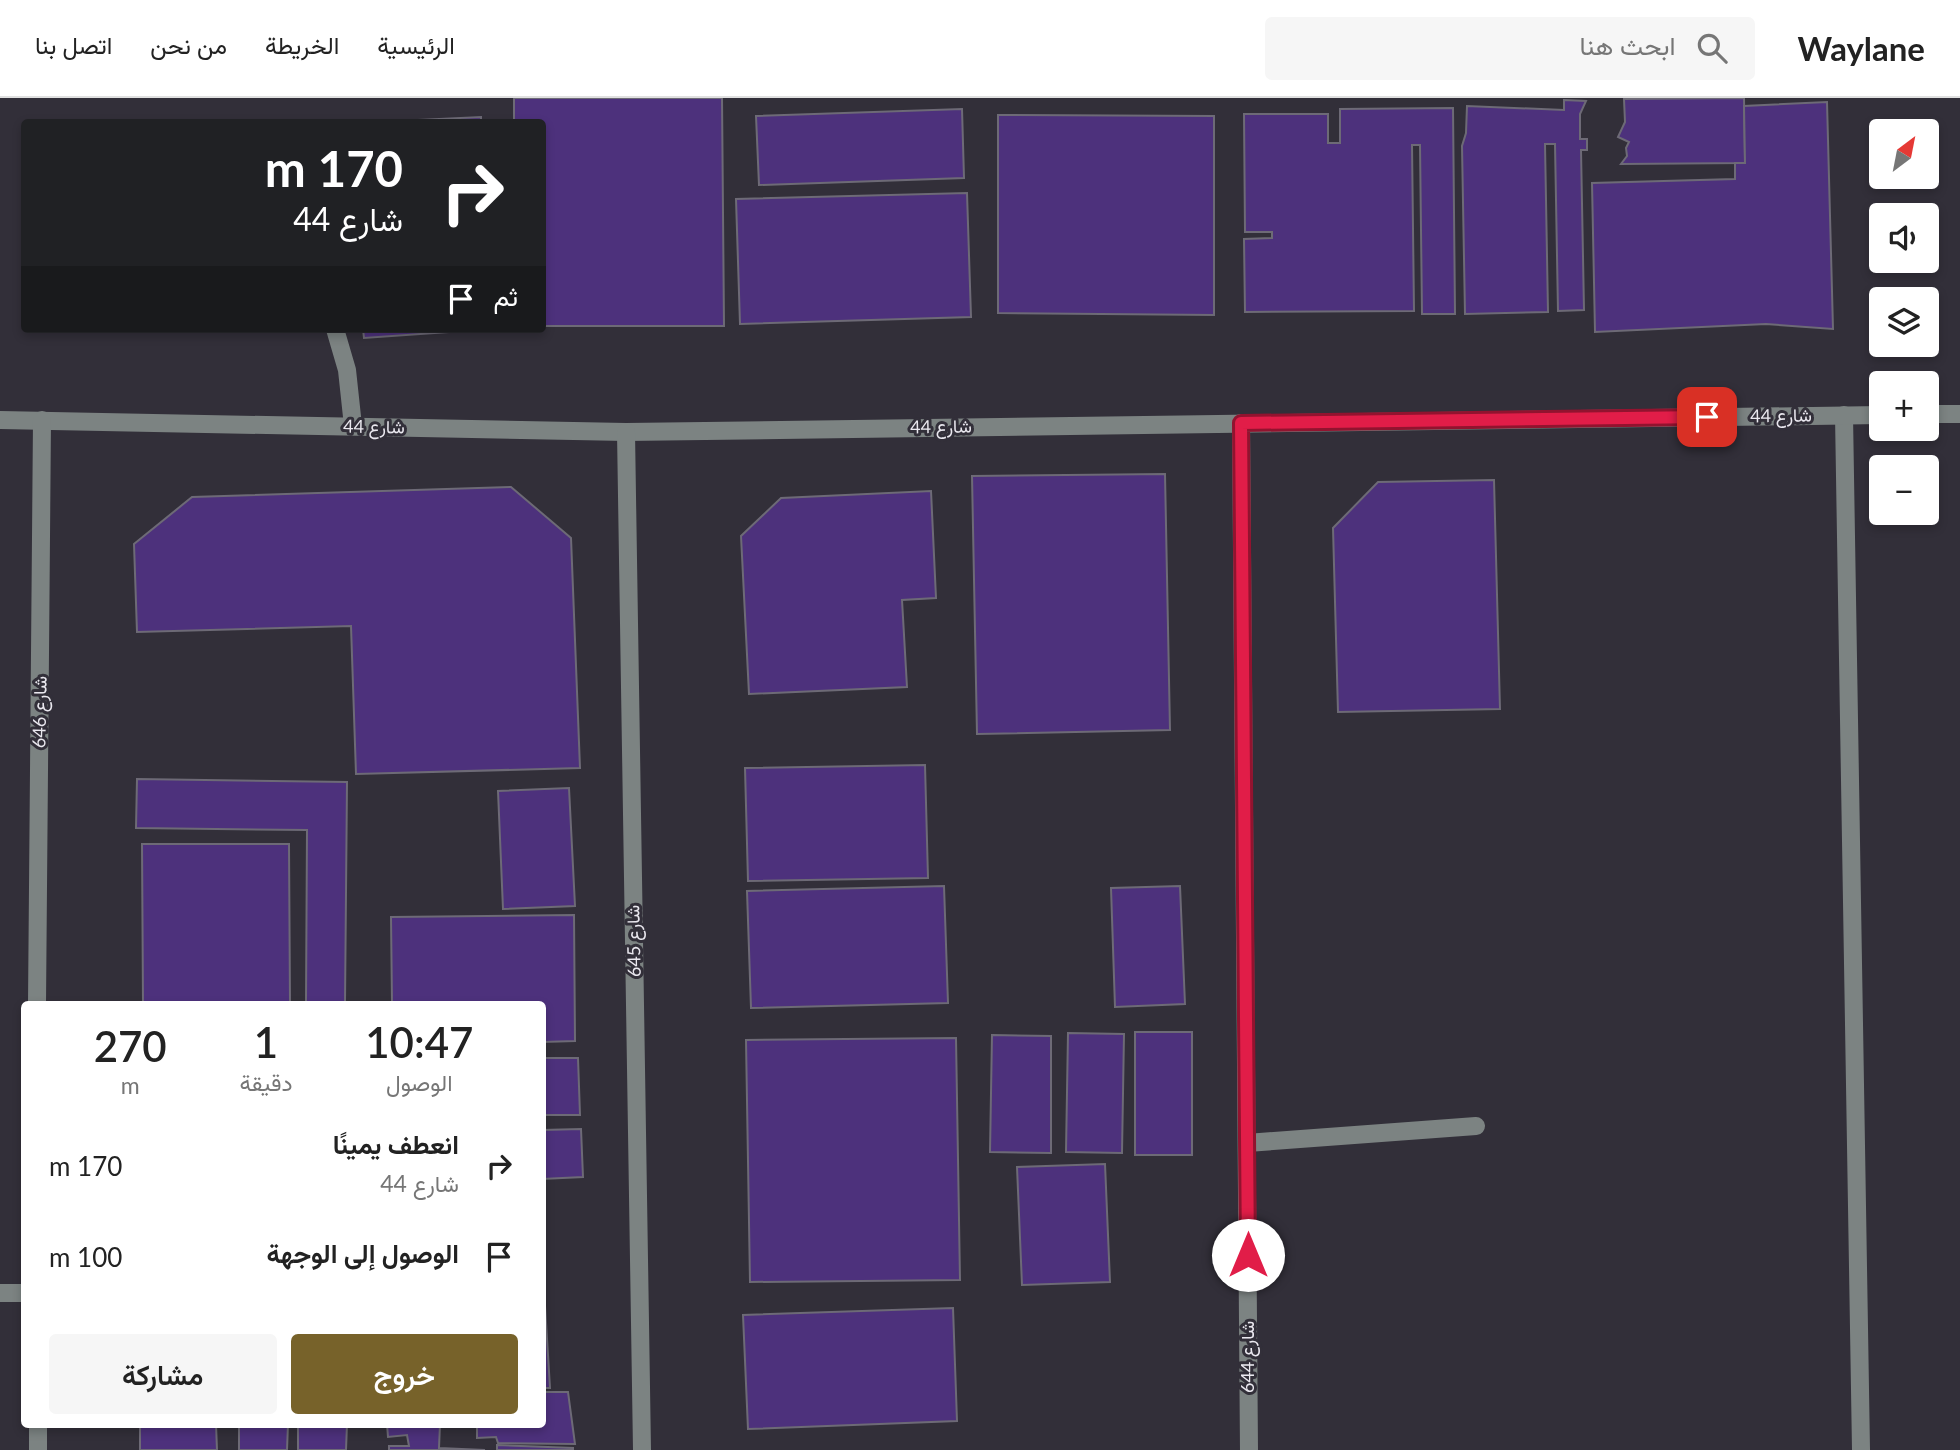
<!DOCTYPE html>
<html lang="ar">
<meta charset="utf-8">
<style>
:root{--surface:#fff;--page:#f6f6f6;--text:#222;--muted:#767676;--line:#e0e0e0;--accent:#77622a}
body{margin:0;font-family:Lato,Vazirmatn,sans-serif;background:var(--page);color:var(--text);direction:rtl;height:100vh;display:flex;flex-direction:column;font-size:26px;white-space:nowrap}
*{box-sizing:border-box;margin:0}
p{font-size:23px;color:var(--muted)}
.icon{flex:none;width:38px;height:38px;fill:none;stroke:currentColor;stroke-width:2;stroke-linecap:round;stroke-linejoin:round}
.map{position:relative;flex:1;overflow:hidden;direction:ltr}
.panel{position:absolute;left:21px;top:903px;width:525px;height:427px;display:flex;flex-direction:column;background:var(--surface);border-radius:7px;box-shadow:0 4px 10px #0003;direction:rtl}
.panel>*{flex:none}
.hud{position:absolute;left:21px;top:21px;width:525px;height:214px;border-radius:7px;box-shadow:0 4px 10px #0003;direction:rtl;background:#202124;color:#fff;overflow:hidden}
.needle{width:46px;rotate:32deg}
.controls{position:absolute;left:1869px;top:21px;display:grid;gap:14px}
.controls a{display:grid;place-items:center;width:70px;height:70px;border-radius:7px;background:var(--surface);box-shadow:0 4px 10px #0003;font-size:35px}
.pin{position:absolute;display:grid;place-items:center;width:60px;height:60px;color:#fff;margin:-30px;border-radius:14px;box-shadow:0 4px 10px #0006}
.me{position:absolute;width:77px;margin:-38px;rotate:0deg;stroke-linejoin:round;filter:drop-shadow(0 0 5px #0008)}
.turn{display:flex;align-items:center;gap:24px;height:147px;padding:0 28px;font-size:32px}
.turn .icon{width:91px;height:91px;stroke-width:2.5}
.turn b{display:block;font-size:49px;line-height:60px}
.then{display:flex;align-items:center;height:66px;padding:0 28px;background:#0003;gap:14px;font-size:26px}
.eta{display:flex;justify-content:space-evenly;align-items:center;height:119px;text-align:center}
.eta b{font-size:42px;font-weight:600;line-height:49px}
.primary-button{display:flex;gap:14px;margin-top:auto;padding:14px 28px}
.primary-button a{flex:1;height:80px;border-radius:7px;background:var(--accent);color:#fff;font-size:28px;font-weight:600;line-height:80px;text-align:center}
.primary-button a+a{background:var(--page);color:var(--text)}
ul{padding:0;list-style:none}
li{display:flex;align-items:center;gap:21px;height:91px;padding:0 28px}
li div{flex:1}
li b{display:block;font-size:26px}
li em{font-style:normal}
header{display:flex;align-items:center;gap:42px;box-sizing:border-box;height:98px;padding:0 35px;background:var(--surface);border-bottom:2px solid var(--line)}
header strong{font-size:33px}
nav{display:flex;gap:38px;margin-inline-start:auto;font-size:24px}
.search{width:490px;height:63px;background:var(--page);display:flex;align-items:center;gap:18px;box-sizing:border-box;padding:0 24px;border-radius:7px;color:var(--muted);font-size:26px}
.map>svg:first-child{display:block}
.building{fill:#4d317c;stroke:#6d6a76;stroke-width:2}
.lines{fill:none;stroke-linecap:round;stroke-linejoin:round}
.minor{stroke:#7c8382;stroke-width:18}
.route-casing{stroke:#92132f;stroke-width:18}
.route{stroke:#e11d48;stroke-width:12}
.labels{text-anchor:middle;stroke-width:6;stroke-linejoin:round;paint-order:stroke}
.street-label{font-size:18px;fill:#eae8ef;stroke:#322f39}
</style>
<header>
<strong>Waylane</strong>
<div class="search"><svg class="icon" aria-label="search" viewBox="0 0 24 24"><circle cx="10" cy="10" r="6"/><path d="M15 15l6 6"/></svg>ابحث هنا</div>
<nav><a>الرئيسية</a><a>الخريطة</a><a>من نحن</a><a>اتصل بنا</a></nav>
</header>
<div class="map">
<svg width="1960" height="1352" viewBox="0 0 1960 1352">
<rect width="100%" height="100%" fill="#322f39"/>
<!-- building -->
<g class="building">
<path d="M514,0H722L724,228H542V24H514Z"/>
<path d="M1744,0L1745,65L1621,66L1627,58L1626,50L1629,44L1618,39L1625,24L1624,1Z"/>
<path d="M1564,2L1586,3L1580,16V41H1587V52H1581L1584,212L1558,213L1555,46H1545L1548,214L1465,216L1462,48L1466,35L1467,8L1564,12Z"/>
<path d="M1827,4L1833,231L1766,226L1595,234L1592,85L1735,81V65H1745L1744,8Z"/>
<path d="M1453,10L1455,216H1422L1420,47H1412L1414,213L1245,214L1244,141L1272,140V134H1245L1244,16H1328V45H1340V11Z"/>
<path d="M962,11L964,80L759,87L756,18Z"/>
<path d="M998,17L1214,18V217L998,215Z"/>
<path d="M481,19V24H375Z"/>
<path d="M967,95L971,219L740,226L736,101Z"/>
<path d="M363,231H492L364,240Z"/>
<path d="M1165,376L1170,632L977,636L972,378Z"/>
<path d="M1494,382L1500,611L1338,614L1333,430L1378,384Z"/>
<path d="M511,389L571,440L580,670L356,676L351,528L137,534L134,446L192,399Z"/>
<path d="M931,393L936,500L902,502L907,589L749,596L741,438L781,400Z"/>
<path d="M925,667L928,780L748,783L745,670Z"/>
<path d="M137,681L347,684L345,906H306L307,732L136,730Z"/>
<path d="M569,690L575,808L503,811L498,693Z"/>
<path d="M142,746H289L290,906H143Z"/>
<path d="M944,788L948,905L751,910L747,793Z"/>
<path d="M1180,788L1185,906L1115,909L1111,790Z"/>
<path d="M574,817L575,943L542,944V906H392L391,819Z"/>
<rect x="1135" y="934" width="57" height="123"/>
<path d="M1068,935L1124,936L1122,1055L1066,1054Z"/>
<path d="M992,937L1051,938V1055L990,1054Z"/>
<path d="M956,940L960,1182L750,1184L746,942Z"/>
<path d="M542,960H578L580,1017H542Z"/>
<path d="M581,1031L583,1079L542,1081V1032Z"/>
<path d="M1105,1066L1110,1184L1022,1187L1017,1069Z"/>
<path d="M542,1175H543L550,1290H542Z"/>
<path d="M953,1210L957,1323L748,1331L743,1217Z"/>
<path d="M542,1294H568L575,1346L498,1345L496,1339L477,1340V1328L446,1327L542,1326Z"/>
<path d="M140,1326H216L217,1352H140Z"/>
<path d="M239,1326H288L287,1352H239Z"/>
<path d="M298,1326H347L346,1352H298Z"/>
<path d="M387,1326H440L439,1350L485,1352H389V1348H409L407,1337L388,1339Z"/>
<path d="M497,1347L573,1350V1352H497Z"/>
</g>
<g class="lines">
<!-- minor -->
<g class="minor">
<path d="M335,231L347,272L353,328"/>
<path d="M1927,316H1960"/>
<path d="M1844,317L1861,1352"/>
<path d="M0,322L626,334L1881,317"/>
<path d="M1241,325L1249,1352"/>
<path d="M626,334L642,1352"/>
<path d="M37,906L42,322"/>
<path d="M1247,1045L1476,1028"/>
<path d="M0,1195H24"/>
<path d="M38,1326V1352"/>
</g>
</g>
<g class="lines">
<defs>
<path id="route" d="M1248,1157L1241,325L1707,319"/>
</defs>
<!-- route casing -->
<use href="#route" class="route-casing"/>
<!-- route -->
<use href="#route" class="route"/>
</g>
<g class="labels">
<!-- street labels -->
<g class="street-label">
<text transform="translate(1781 318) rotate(-1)" y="6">شارع 44</text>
<text transform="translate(374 329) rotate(1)" y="6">شارع 44</text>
<text transform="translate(941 329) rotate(-1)" y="6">شارع 44</text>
<text transform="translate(40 614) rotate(-89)" y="6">شارع 646</text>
<text transform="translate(634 843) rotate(-91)" y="6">شارع 645</text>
<text transform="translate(1248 1259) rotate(-90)" y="6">شارع 644</text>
</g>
</g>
</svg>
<div class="controls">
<a><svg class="needle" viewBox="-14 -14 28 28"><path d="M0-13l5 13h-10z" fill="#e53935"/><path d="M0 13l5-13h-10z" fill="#767676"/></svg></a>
<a><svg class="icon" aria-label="sound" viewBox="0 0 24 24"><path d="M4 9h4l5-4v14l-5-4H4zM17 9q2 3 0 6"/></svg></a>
<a><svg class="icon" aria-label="layers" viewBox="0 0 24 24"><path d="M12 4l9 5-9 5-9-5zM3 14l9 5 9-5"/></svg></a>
<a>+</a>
<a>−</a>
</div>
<div class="pin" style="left:1707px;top:319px;background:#d93025"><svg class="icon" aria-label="arrive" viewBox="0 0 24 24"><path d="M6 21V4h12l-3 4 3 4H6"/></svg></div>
<svg class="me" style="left:1248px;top:1157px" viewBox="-20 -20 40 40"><circle r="19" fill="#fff"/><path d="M0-13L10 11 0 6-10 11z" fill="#e11d48"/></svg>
<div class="hud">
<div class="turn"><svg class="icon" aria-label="right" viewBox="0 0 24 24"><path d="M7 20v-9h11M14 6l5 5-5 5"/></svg><div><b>170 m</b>شارع 44</div></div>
<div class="then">ثم<svg class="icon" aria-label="arrive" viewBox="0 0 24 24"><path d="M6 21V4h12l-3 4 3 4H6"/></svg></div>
</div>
<section class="panel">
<div class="eta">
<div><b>10:47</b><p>الوصول</p></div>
<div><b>1</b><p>دقيقة</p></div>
<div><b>270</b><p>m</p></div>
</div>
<ul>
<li><svg class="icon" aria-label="right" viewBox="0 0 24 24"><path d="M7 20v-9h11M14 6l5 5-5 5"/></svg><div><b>انعطف يمينًا</b><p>شارع 44</p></div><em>170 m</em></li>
<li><svg class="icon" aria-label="arrive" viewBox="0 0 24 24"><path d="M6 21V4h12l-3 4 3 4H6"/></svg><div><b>الوصول إلى الوجهة</b></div><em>100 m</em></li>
</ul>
<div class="primary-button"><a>خروج</a><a>مشاركة</a></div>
</section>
</div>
